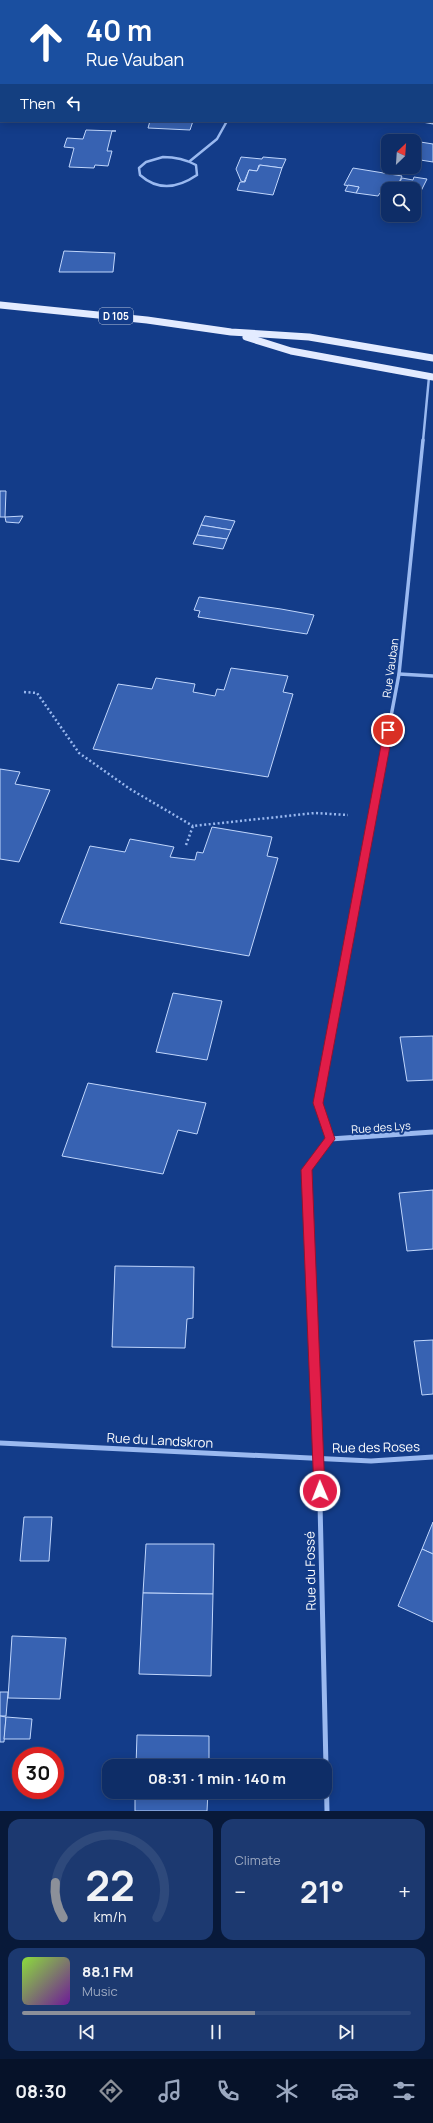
<!DOCTYPE html>
<html lang="en">
<head>
<meta charset="utf-8">
<style>
  :root { --surface:#0e2d67; --page:#1c3970; --text:#f1f3f6; --muted:#9ba8c0; --line:#2e497b; --accent:#8c9099 }
  body { margin:0; font-family:Manrope,sans-serif; background:var(--page); color:var(--text); height:100vh; display:flex; flex-direction:column; font-size:15px; white-space:nowrap }
  * { box-sizing:border-box; margin:0 }
  p { font-size:13px; color:var(--muted) }
  .icon { flex:none; width:22px; height:22px; fill:none; stroke:currentColor; stroke-width:2; stroke-linecap:round; stroke-linejoin:round }
  .map { position:relative; height:1811px; overflow:hidden }
  .drawer { display:flex; flex-direction:column; gap:8px; padding:8px; background:#081939; flex:1 }
  .drawer>* { flex:none }
  .banner { position:absolute; left:0px; top:0px; width:433px; height:122px; box-shadow:0 2px 10px #0003,0 0 0 1px var(--line); background:#1a4fa0; color:#fff; overflow:hidden }
  .needle { width:26px; rotate:25deg }
  .tools { position:absolute; left:381px; top:134px; display:grid; gap:8px }
  .tools a { display:grid; place-items:center; width:40px; height:40px; border-radius:8px; background:var(--surface); box-shadow:0 2px 10px #0003,0 0 0 1px var(--line); font-size:20px }
  .speed { position:absolute; left:12px; top:1747px; display:flex; gap:8px; font-size:20px; font-weight:700; text-align:center }
  .speed>* { display:grid; place-content:center; width:52px; height:52px; border-radius:50%; background:var(--surface); box-shadow:0 2px 10px #0003,0 0 0 1px var(--line); line-height:1 }
  .speed .limit { border:6px solid #d22; background:#fff; color:#111 }
  .pin { position:absolute; display:grid; place-items:center; width:34px; height:34px; color:#fff; margin:-17px; border:2px solid #fff; border-radius:50%; box-shadow:0 1px 4px #0007 }
  .me { position:absolute; width:44px; margin:-22px; rotate:359deg; stroke-linejoin:round; filter:drop-shadow(0 0 3px #0008) }
  .turn { display:flex; align-items:center; gap:14px; height:84px; padding:0 20px; font-size:18px }
  .turn .icon { width:52px; height:52px; stroke-width:2.5 }
  .turn b { display:block; font-size:28px; line-height:34px }
  .then { display:flex; align-items:center; height:38px; padding:0 20px; background:#0003; gap:8px; font-size:15px }
  .big { font-size:30px; font-weight:700; line-height:1.1 }
  .drawer .card { flex:1; display:flex; flex-direction:column; justify-content:center; gap:6px; min-width:0; padding:0 14px; border-radius:12px; background:var(--page) }
  .drawer .dial { align-items:center; gap:0 }
  .dial svg { height:104px; overflow:visible; fill:none; stroke:var(--line); stroke-width:7; stroke-linecap:round; text-anchor:middle }
  .dial text { fill:var(--text); stroke:none }
  .song { display:flex; align-items:center; gap:12px }
  .cover { width:48px; height:48px; border-radius:6px; background:linear-gradient(135deg,hsl(90 70% 55%),hsl(280 70% 35%)) }
  .played { height:4px; border-radius:2px; background:linear-gradient(90deg,var(--accent) 60%,var(--line) 60%) }
  .keys { display:flex; justify-content:space-around; direction:ltr }
  .heat { display:flex; justify-content:space-between; align-items:center; font-size:22px; direction:ltr }
  .drawer .tiles { flex:1; display:grid; gap:8px; grid-template-columns:1fr 1fr }
  .card:last-child { grid-column:span 2 }
  .trip { position:absolute; left:102px; top:1759px; width:230px; height:40px; border-radius:12px; background:var(--surface); box-shadow:0 2px 10px #0003,0 0 0 1px var(--line); font-weight:700; line-height:40px; text-align:center }
  .dock { display:flex; height:64px; justify-content:space-around; align-items:center; background:#061229; color:var(--muted) }
  .dock .icon { width:28px; height:28px }
  .dock .on { color:var(--accent) }
  .dock b { font-size:18px; color:var(--text) }
  .map>svg:first-child { display:block }
  .building { fill:#3762b2; stroke:#c0d6fc }
  .lines { fill:none; stroke-linecap:round; stroke-linejoin:round }
  .path { stroke:#9ab9f0; stroke-width:2.5; stroke-dasharray:2 2.5; stroke-linecap:butt }
  .minor-far2 { stroke:#9ab9f0; stroke-width:2.5 }
  .minor-far1 { stroke:#9ab9f0; stroke-width:3.5 }
  .minor { stroke:#9ab9f0; stroke-width:5 }
  .primary { stroke:#e3ebff; stroke-width:7 }
  .route { fill:#e11d48; stroke:#92132f }
  .labels { text-anchor:middle; dominant-baseline:central; stroke-width:4; stroke-linejoin:round; paint-order:stroke }
  .shield { fill:#133c89; stroke:#b8c4dc; stroke-width:1 }
  .shield-label { font-size:10px; font-weight:bold; fill:#fff }
  .street-label { font-size:11px; fill:#fff; stroke:#133c89 }
  .near-street-label { font-size:13px; fill:#fff; stroke:#133c89 }
</style>
</head>
<body>
<div class="map">
<svg width="433" height="1811" viewBox="0 0 433 1811">
  <rect width="100%" height="100%" fill="#133c89"/>
  <g class="building">
    <path d="M77 0H131L76 1Z"/>
    <rect x="157" y="0" width="45" height="1"/>
    <path d="M415 0H433V21L432 1Z"/>
    <path d="M432 107 433 124 417 121H432Z"/>
    <path d="M150 121H193L190 130 148 128Z"/>
    <path d="M86 130 116 131H112L107 151H112L108 166 95 165 94 168 69 167 74 148 64 147 67 138 83 139Z"/>
    <path d="M389 137 433 144V162L414 159V141H388V150L381 149Z"/>
    <path d="M241 157 262 159 263 157 286 159 282 168 259 165 257 171 249 170 244 182 241 181 236 169Z"/>
    <path d="M260 165 282 168 273 195 237 190 240 182H245L249 170 257 171Z"/>
    <path d="M353 168 402 176 396 189H388V194L380 193 378 196 356 193 359 187 344 185Z"/>
    <path d="M414 177 427 179 419 195 414 194V189H396L402 178 413 180Z"/>
    <path d="M348 185 359 187 356 193 345 191Z"/>
    <path d="M64 251 115 253 113 272H59Z"/>
    <path d="M0 491H6L5 517H0Z"/>
    <path d="M23 516 19 523 6 522 5 517Z"/>
    <path d="M205 516 235 521 231 530 201 525Z"/>
    <path d="M201 525 231 530 227 539 197 535Z"/>
    <path d="M197 535 227 539 223 549 193 544Z"/>
    <path d="M199 597 281 609 314 615 307 634 274 629 198 617 200 611 194 610Z"/>
    <path d="M231 668 288 676 283 692 293 694 268 777 93 749 118 684 152 689 156 678 195 684 193 692 215 696 217 689 224 690Z"/>
    <path d="M0 769 20 772 15 784 50 790 19 862 0 859Z"/>
    <path d="M212 827 272 837 267 856 278 858 249 956 60 923 90 846 125 852 130 839 174 847 170 857 195 860 197 852 203 853Z"/>
    <path d="M173 993 222 1001 207 1060 156 1052Z"/>
    <path d="M433 1036V1080L407 1081 400 1037Z"/>
    <path d="M88 1083 206 1103 197 1134 178 1130 163 1174 62 1156Z"/>
    <path d="M433 1190V1249L407 1251 399 1193Z"/>
    <path d="M115 1266 194 1267 193 1318 187 1319 185 1348 112 1347Z"/>
    <path d="M433 1340V1394L422 1395 414 1341Z"/>
    <path d="M24 1517H52L49 1561H20Z"/>
    <path d="M433 1522V1554L422 1549Z"/>
    <path d="M146 1544H214L213 1594 143 1593Z"/>
    <path d="M422 1549 433 1554V1622L398 1606Z"/>
    <path d="M143 1593 213 1594 211 1676 139 1674Z"/>
    <path d="M12 1636 66 1638 60 1699 8 1698Z"/>
    <path d="M0 1692H8L6 1716H0Z"/>
    <path d="M0 1716 6 1717 4 1742H0Z"/>
    <path d="M6 1717 32 1719 30 1739H4Z"/>
    <path d="M137 1735 209 1736V1766H136Z"/>
    <path d="M135 1792H208L207 1811H135Z"/>
  </g>
  <g class="lines">
    <g class="path">
      <path d="M24 692 37 693 79 753 130 789 193 826"/>
      <path d="M186 845 193 826 315 813 348 815"/>
    </g>
    <g class="minor-far2">
      <path d="M163 157C175 157 185 159 196 165L197 175C178 188 158 191 140 175L139 168 146 162Z"/>
      <path d="M190 161 217 139 227 121"/>
      <path d="M423 441 429 377"/>
    </g>
    <g class="minor-far1">
      <path d="M399 674 433 676"/>
      <path d="M332 1029 399 674 423 440"/>
    </g>
    <g class="minor">
      <path d="M330 1139 433 1132"/>
      <path d="M0 1443 371 1461 433 1457"/>
      <path d="M327 1811 319 1459 306 1169 330 1139 318 1103 332 1028"/>
    </g>
    <g class="primary">
      <path d="M0 305 147 320 231 332 309 337 433 358"/>
      <path d="M246 337 291 351 433 377"/>
    </g>
  </g>
  <path class="route" d="M388 728 393 730 323 1103 335 1139 312 1170 325 1491 324 1495 320 1497 315 1495 314 1491 301 1170 325 1138 313 1103 384 730Z"/>
  <g class="labels">
    <rect class="shield" x="99" y="308" width="34" height="16" rx="3"/>
    <g class="shield-label">
      <text x="116" y="316">D 105</text>
    </g>
    <g class="street-label">
      <text transform="translate(390 668) rotate(-82)">Rue Vauban</text>
      <text transform="translate(381 1127) rotate(-4)">Rue des Lys</text>
    </g>
    <g class="near-street-label">
      <text transform="translate(160 1440) rotate(3)">Rue du Landskron</text>
      <text transform="translate(376 1447) rotate(-1)">Rue des Roses</text>
      <text transform="translate(310 1571) rotate(-91)">Rue du Fossé</text>
    </g>
  </g>
</svg>
<div class="tools">
<a><svg class="needle" viewBox="-14 -14 28 28"><path d="M0-13l5 13h-10z" fill="#e53935"/><path d="M0 13l5-13h-10z" fill="#9ba8c0"/></svg></a>
<a><svg class="icon" aria-label="search" viewBox="0 0 24 24"><circle cx="10" cy="10" r="6"/><path d="M15 15l6 6"/></svg></a>
</div>
<div class="speed"><div class="limit">30</div></div>
<div class="pin" style="left:388px;top:730px;background:#d93025"><svg class="icon" aria-label="arrive" viewBox="0 0 24 24"><path d="M6 21V4h12l-3 4 3 4H6"/></svg></div>
<svg class="me" style="left:320px;top:1491px" viewBox="-20 -20 40 40"><circle r="17" fill="#e11d48" stroke="#fff" stroke-width="3"/><path d="M0-11L8 9 0 5-8 9z" fill="#fff"/></svg>
<div class="trip">08:31 · 1 min · 140 m</div>
<div class="banner">
<div class="turn"><svg class="icon" aria-label="ahead" viewBox="0 0 24 24"><path d="M12 20V5M6 11l6-6 6 6"/></svg><div><b>40 m</b>Rue Vauban</div></div>
<div class="then">Then<svg class="icon" aria-label="left" viewBox="0 0 24 24"><path d="M17 20v-9H6M10 6l-5 5 5 5"/></svg></div>
</div>
</div>
<section class="drawer">
<div class="tiles">
<div class="card dial"><svg viewBox="0 0 100 80">
<path d="M14 69A42 42 0 1 1 86 69"/>
<path d="M14 69A42 42 0 0 1 8 42" stroke="#8c9099"/>
<text x="50" y="56" font-size="32" font-weight="700">22</text>
<text x="50" y="72" font-size="11">km/h</text>
</svg></div>
<div class="card"><p>Climate</p>
<div class="heat"><a>−</a><b class="big">21°</b><a>+</a></div>
</div>
<div class="card">
<div class="song"><i class="cover"></i><div><b>88.1 FM</b><p>Music</p></div></div>
<div class="played"></div>
<div class="keys"><svg class="icon" aria-label="previous" viewBox="0 0 24 24"><path d="M18 5L8 12l10 7zM5 5v14"/></svg><svg class="icon" aria-label="pause" viewBox="0 0 24 24"><path d="M8 5v14M16 5v14"/></svg><svg class="icon" aria-label="next" viewBox="0 0 24 24"><path d="M6 5l10 7-10 7zM19 5v14"/></svg></div>
</div>
</div>
</section>
<nav class="dock">
<b>08:30</b>
<svg class="icon on" aria-label="directions" viewBox="0 0 24 24"><path d="M12 3l9 9-9 9-9-9zM9 14v-3h6M13 9l2 2-2 2"/></svg>
<svg class="icon" aria-label="music" viewBox="0 0 24 24"><path d="M9 18V5l10-2v13"/><circle cx="6" cy="18" r="3"/><circle cx="16" cy="16" r="3"/></svg>
<svg class="icon" aria-label="phone" viewBox="0 0 24 24"><path d="M5 4h4l2 5-3 2q2 4 5 5l2-3 5 2v4C11 20 4 13 5 4z"/></svg>
<svg class="icon" aria-label="climate" viewBox="0 0 24 24"><path d="M12 3v18M4 7l16 10M4 17L20 7"/></svg>
<svg class="icon" aria-label="car" viewBox="0 0 24 24"><path d="M5 17H2v-5l4-1 3-4h7l3 4 3 1v5h-3M9 17h6M6 11h13"/><circle cx="7" cy="17" r="2"/><circle cx="17" cy="17" r="2"/></svg>
<svg class="icon" aria-label="filters" viewBox="0 0 24 24"><path d="M4 7h16M4 17h16"/><circle cx="9" cy="7" r="2"/><circle cx="15" cy="17" r="2"/></svg>
</nav>
</body>
</html>
